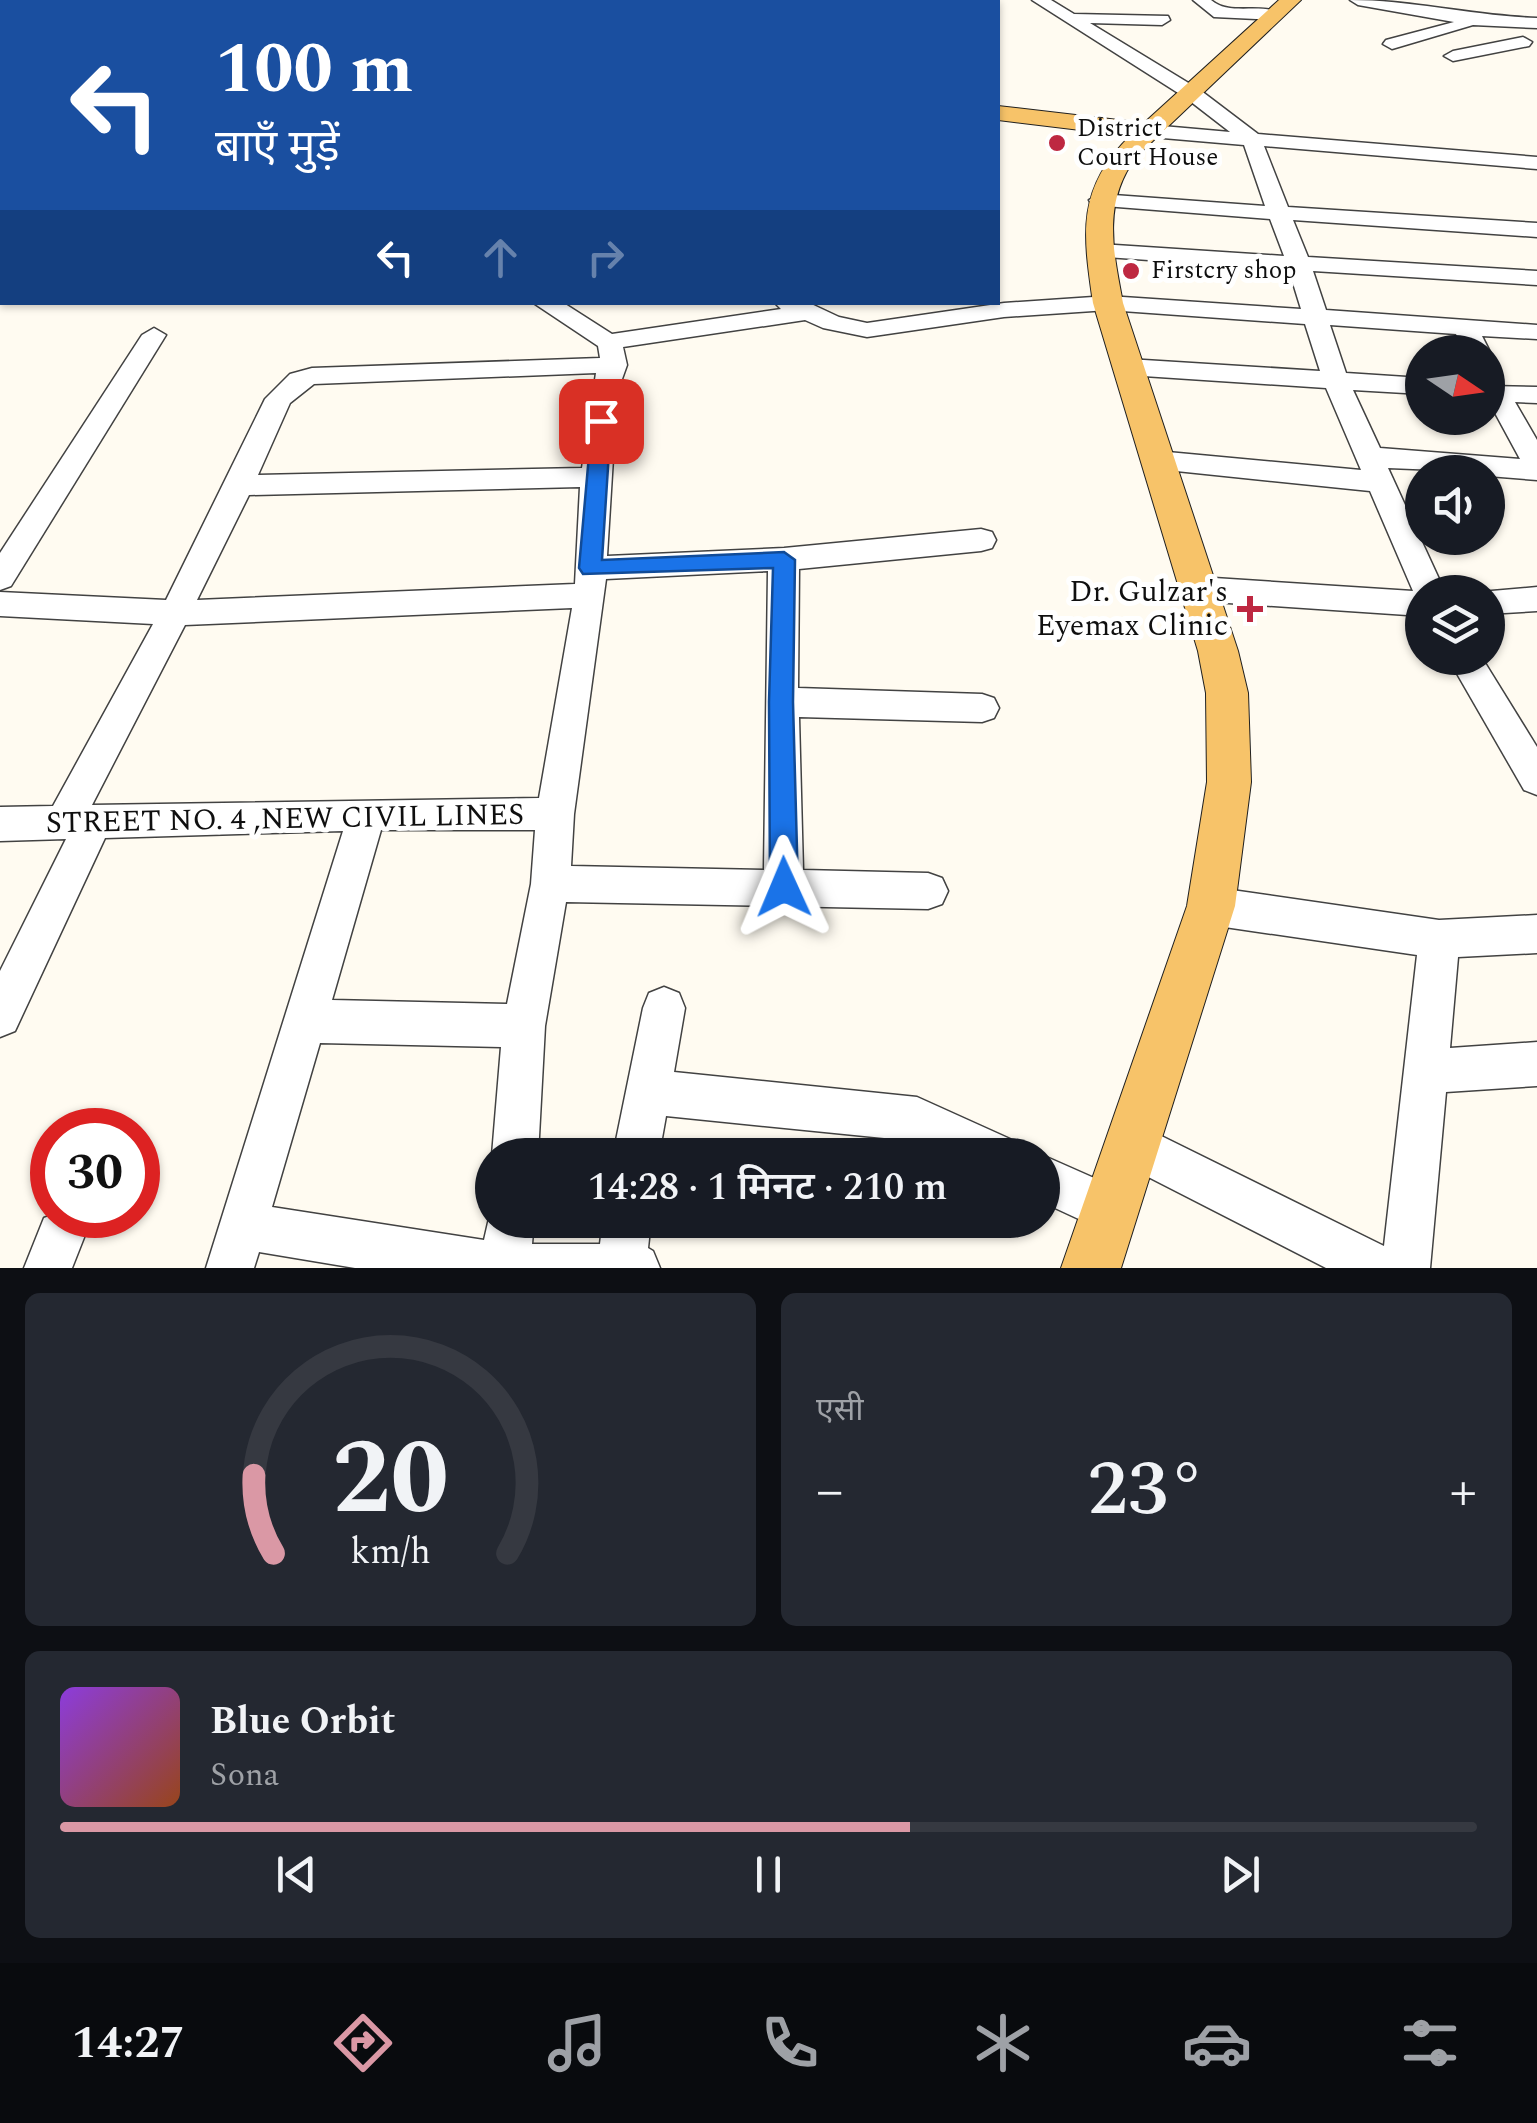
<!DOCTYPE html>
<html lang="hi">
<head>
<meta charset="utf-8">
<style>
  :root { --surface:#171b24; --page:#242831; --text:#f1f3f6; --muted:#9ea1a6; --line:#363941; --accent:#da98a5 }
  body { margin:0; font-family:Spectral,"Noto Sans Devanagari",serif; background:var(--page); color:var(--text); height:100vh; display:flex; flex-direction:column; font-size:38px; white-space:nowrap }
  * { box-sizing:border-box; margin:0 }
  p { font-size:32px; color:var(--muted) }
  .icon { flex:none; width:55px; height:55px; fill:none; stroke:currentColor; stroke-width:2; stroke-linecap:round; stroke-linejoin:round }
  .map { position:relative; height:1268px; overflow:hidden }
  .sheet { display:flex; flex-direction:column; gap:25px; padding:25px; background:#0d0f14; flex:1 }
  .sheet>* { flex:none }
  .hud { position:absolute; left:0px; top:0px; width:1000px; height:305px; box-shadow:0 2px 8px #0004; background:#1a4fa0; color:#fff; overflow:hidden }
  .needle { width:65px; rotate:103deg }
  .buttons { position:absolute; left:1405px; top:335px; display:grid; gap:20px }
  .buttons a { display:grid; place-items:center; width:100px; height:100px; border-radius:50%; background:var(--surface); box-shadow:0 2px 8px #0004; font-size:50px }
  .speed { position:absolute; left:30px; top:1108px; display:flex; gap:20px; font-size:50px; font-weight:700; text-align:center }
  .speed>* { display:grid; place-content:center; width:130px; height:130px; border-radius:50%; background:var(--surface); box-shadow:0 2px 8px #0004; line-height:1 }
  .speed .limit { border:15px solid #d22; background:#fff; color:#111 }
  .pin { position:absolute; display:grid; place-items:center; width:85px; height:85px; color:#fff; margin:-42px; border-radius:20px; box-shadow:0 5px 15px #0006 }
  .me { position:absolute; width:110px; margin:-55px; rotate:359deg; stroke-linejoin:round; filter:drop-shadow(0 0 8px #0008) }
  .turn { display:flex; align-items:center; gap:35px; height:210px; padding:0 50px; font-size:45px }
  .turn .icon { width:130px; height:130px; stroke-width:2.5 }
  .turn b { display:block; font-size:70px; line-height:85px }
  .lanes { display:flex; align-items:center; height:95px; padding:0 50px; background:#0003; justify-content:center; gap:50px; direction:ltr }
  .lanes .off { opacity:.35 }
  .big { font-size:75px; font-weight:600; line-height:1.1 }
  .sheet .tile { flex:1; display:flex; flex-direction:column; justify-content:center; gap:15px; min-width:0; padding:0 35px; border-radius:15px; background:var(--page) }
  .sheet .dial { align-items:center; gap:0 }
  .dial svg { height:260px; overflow:visible; fill:none; stroke:var(--line); stroke-width:7; stroke-linecap:round; text-anchor:middle }
  .dial text { fill:var(--text); stroke:none }
  .song { display:flex; align-items:center; gap:30px }
  .cover { width:120px; height:120px; border-radius:15px; background:linear-gradient(135deg,hsl(270 70% 55%),hsl(20 70% 35%)) }
  .played { height:10px; border-radius:5px; background:linear-gradient(90deg,var(--accent) 60%,var(--line) 60%) }
  .keys { display:flex; justify-content:space-around; direction:ltr }
  .heat { display:flex; justify-content:space-between; align-items:center; font-size:55px; direction:ltr }
  .sheet .tiles { flex:1; display:grid; gap:25px; grid-template-columns:1fr 1fr }
  .tile:last-child { grid-column:span 2 }
  .trip { position:absolute; left:475px; top:1138px; width:585px; height:100px; border-radius:50px; background:var(--surface); box-shadow:0 2px 8px #0004; font-weight:600; line-height:100px; text-align:center }
  .tab-bar { display:flex; height:160px; justify-content:space-around; align-items:center; background:#090b0e; color:var(--muted) }
  .tab-bar .icon { width:70px; height:70px }
  .tab-bar .current { color:var(--accent) }
  .tab-bar b { font-size:45px; color:var(--text) }
  .map>svg:first-child { display:block }
  .lines { fill:none; stroke-linecap:round; stroke-linejoin:round }
  .minor-casing { stroke:#424242; stroke-width:3 }
  .major-casing { stroke:#202020; stroke-width:2 }
  .minor { fill:#fff; fill-rule:evenodd }
  .major { fill:#f7c369; fill-rule:evenodd }
  .route { fill:#1a73e8; stroke:#114b97; stroke-width:2.5 }
  .poi-dot { fill:#be2841; stroke:#fff; stroke-width:4 }
  .labels { text-anchor:middle; dominant-baseline:central; stroke-width:10; stroke-linejoin:round; paint-order:stroke }
  .far-poi-label { font-size:25px; fill:#0f0f0f; stroke:#fff; text-anchor:start }
  .poi-label { font-size:30px; fill:#0f0f0f; stroke:#fff; text-anchor:end }
  .street-label { font-size:30px; fill:#0f0f0f; stroke:#fff }
</style>
</head>
<body>
<div class="map">
<svg width="1537" height="1268" viewBox="0 0 1537 1268">
  <rect width="100%" height="100%" fill="#fffbf1"/>
  <g class="lines">
    <g class="minor-casing">
      <g id="minor">
        <path d="M0 0H26L27 2 2 4Z"/>
        <path d="M629 0H693L691 2Z"/>
        <rect x="709" y="0" width="16" height="2"/>
        <path d="M812 0H828L829 2H813Z"/>
        <path d="M1032 0H1051L1074 14 1168 16 1170 20 1162 25 1090 23 1200 90 1258 134 1537 157V169L1264 146 1288 207 1537 223V237L1293 220 1308 257 1537 271V285L1313 271 1326 310 1537 325V339L1482 336 1490 352 1488 355 1465 352 1456 334 1330 325 1346 373 1422 378V394L1353 390 1380 448 1520 459 1488 400V386L1537 387V403L1515 402 1537 440V480L1488 476V472L1388 468 1445 592H1422V616L1199 601 1188 597 1183 589 1188 581 1199 577 1413 591 1370 491 1157 469 1147 467 1143 460 1147 453 1157 451 1361 470 1326 388 1128 375 1115 367 1128 359 1320 371 1305 324 1108 310 1004 317 867 337 823 328 805 320 623 347 627 365 617 393 607 556 784 548 981 529 992 532 996 540 992 548 981 551 799 569 798 688 982 694 994 698 999 708 994 718 982 722 799 717 803 870 928 873 942 878 948 891 942 904 928 909 566 902 545 1026 538 1155H492L501 1047 320 1043 272 1207 484 1240 492 1205V1220H534L532 1244H600L603 1220H651L648 1248 653 1251 660 1268H355L259 1252 254 1268H206L343 831 105 838 15 1031 0 1037V971L66 839 0 841V807L53 806 153 624 0 616V592L166 600 265 399 290 374 312 368 600 358 598 346 532 302H562L612 334 781 309 774 302H807L839 317 867 323 1004 303 1108 296 1301 309 1289 270 1092 256 1089 251 1100 244 1284 256 1270 219 1092 205 1089 200 1100 194 1265 206 1244 145 1151 137 1141 131 1151 125 1230 132 1186 98ZM596 373 582 468 258 475 290 403 314 384ZM580 487 575 584 197 600 249 495ZM768 571 764 870 571 866 574 814 606 579ZM572 608 539 798 92 805 185 625ZM381 830H535L531 884 507 1004 332 1000Z"/>
        <path d="M1193 0H1211C1230 17 1263 1 1283 15L1275 20 1214 17Z"/>
        <path d="M1350 0C1413 0 1474 16 1537 18V28L1473 25 1392 49 1383 44 1386 40 1454 22 1358 5Z"/>
        <path d="M1523 37 1532 42 1529 46 1453 61 1444 56 1453 51Z"/>
        <rect x="0" y="165" width="2" height="12"/>
        <path d="M2 225V241L0 242V226Z"/>
        <path d="M154 328 166 335 11 586 0 590V553L142 335Z"/>
        <path d="M1537 587V611L1488 614V592H1480Z"/>
        <path d="M1448 658H1482L1537 747V795L1524 790Z"/>
        <path d="M1211 887 1439 920 1537 915V953L1458 957 1450 1048 1537 1042V1086L1446 1092 1430 1268H1326L1117 1161 1110 1145 1117 1129 1133 1122 1384 1246 1417 955 1211 925 1197 919 1191 906 1197 893Z"/>
        <path d="M664 987 679 993 685 1008 674 1072 917 1097 1010 1139 1017 1155H944L914 1141 666 1116 659 1155H613L643 1008 649 993Z"/>
        <path d="M1041 1155H1042L1128 1193 1135 1210 1128 1227 1111 1234 1042 1202Z"/>
        <path d="M52 1215 78 1218 85 1235 72 1268H24L44 1218Z"/>
      </g>
    </g>
    <g class="major-casing">
      <path id="major" d="M1279 0H1301L1137 156C1102 201 1113 251 1123 303L1238 651 1248 693 1251 782 1235 906 1121 1268H1061L1187 906 1207 782 1206 693 1198 651 1093 303C1083 234 1076 189 1130 136L998 120V106L1144 123Z"/>
    </g>
    <use href="#minor" class="minor"/>
    <use href="#major" class="major"/>
  </g>
  <path class="route" d="M601 415 611 421 602 560 784 552 795 560 793 702 798 887 794 896 784 900 774 896 770 887 769 702 773 568 583 574 579 568 592 421Z"/>
  <g class="poi-dot">
    <circle cx="1057" cy="143" r="10"/>
    <circle cx="1131" cy="271" r="10"/>
    <path d="M1245 594h10v10h10v10h-10v10h-10v-10h-10v-10h10z"/>
  </g>
  <g class="labels">
    <g class="far-poi-label">
      <text x="1077" y="129">District<tspan x="1077" dy="29">Court House</tspan></text>
      <text x="1151" y="271">Firstcry shop</text>
    </g>
    <g class="poi-label">
      <text x="1228" y="592">Dr. Gulzar's<tspan x="1228" dy="34">Eyemax Clinic</tspan></text>
    </g>
    <g class="street-label">
      <text transform="translate(285 819) rotate(-1)">STREET NO. 4 ,NEW CIVIL LINES</text>
    </g>
  </g>
</svg>
<div class="buttons">
<a><svg class="needle" viewBox="-14 -14 28 28"><path d="M0-13l5 13h-10z" fill="#e53935"/><path d="M0 13l5-13h-10z" fill="#9ea1a6"/></svg></a>
<a><svg class="icon" aria-label="sound" viewBox="0 0 24 24"><path d="M4 9h4l5-4v14l-5-4H4zM17 9q2 3 0 6"/></svg></a>
<a><svg class="icon" aria-label="layers" viewBox="0 0 24 24"><path d="M12 4l9 5-9 5-9-5zM3 14l9 5 9-5"/></svg></a>
</div>
<div class="speed"><div class="limit">30</div></div>
<div class="pin" style="left:601px;top:421px;background:#d93025"><svg class="icon" aria-label="arrive" viewBox="0 0 24 24"><path d="M6 21V4h12l-3 4 3 4H6"/></svg></div>
<svg class="me" style="left:784px;top:887px" viewBox="-20 -20 40 40"><path d="M0-17L14 15 0 8-14 15z" fill="#1a73e8" stroke="#fff" stroke-width="4"/></svg>
<div class="trip">14:28 · 1 मिनट · 210 m</div>
<div class="hud">
<div class="turn"><svg class="icon" aria-label="left" viewBox="0 0 24 24"><path d="M17 20v-9H6M10 6l-5 5 5 5"/></svg><div><b>100 m</b>बाएँ मुड़ें</div></div>
<div class="lanes"><svg class="icon" aria-label="left" viewBox="0 0 24 24"><path d="M17 20v-9H6M10 6l-5 5 5 5"/></svg><svg class="icon off" aria-label="ahead" viewBox="0 0 24 24"><path d="M12 20V5M6 11l6-6 6 6"/></svg><svg class="icon off" aria-label="right" viewBox="0 0 24 24"><path d="M7 20v-9h11M14 6l5 5-5 5"/></svg></div>
</div>
</div>
<section class="sheet">
<div class="tiles">
<div class="tile dial"><svg viewBox="0 0 100 80">
<path d="M14 69A42 42 0 1 1 86 69"/>
<path d="M14 69A42 42 0 0 1 8 45" stroke="#da98a5"/>
<text x="50" y="56" font-size="32" font-weight="700">20</text>
<text x="50" y="72" font-size="11">km/h</text>
</svg></div>
<div class="tile"><p>एसी</p>
<div class="heat"><a>−</a><b class="big">23°</b><a>+</a></div>
</div>
<div class="tile">
<div class="song"><i class="cover"></i><div><b>Blue Orbit</b><p>Sona</p></div></div>
<div class="played"></div>
<div class="keys"><svg class="icon" aria-label="previous" viewBox="0 0 24 24"><path d="M18 5L8 12l10 7zM5 5v14"/></svg><svg class="icon" aria-label="pause" viewBox="0 0 24 24"><path d="M8 5v14M16 5v14"/></svg><svg class="icon" aria-label="next" viewBox="0 0 24 24"><path d="M6 5l10 7-10 7zM19 5v14"/></svg></div>
</div>
</div>
</section>
<nav class="tab-bar">
<b>14:27</b>
<svg class="icon current" aria-label="directions" viewBox="0 0 24 24"><path d="M12 3l9 9-9 9-9-9zM9 14v-3h6M13 9l2 2-2 2"/></svg>
<svg class="icon" aria-label="music" viewBox="0 0 24 24"><path d="M9 18V5l10-2v13"/><circle cx="6" cy="18" r="3"/><circle cx="16" cy="16" r="3"/></svg>
<svg class="icon" aria-label="phone" viewBox="0 0 24 24"><path d="M5 4h4l2 5-3 2q2 4 5 5l2-3 5 2v4C11 20 4 13 5 4z"/></svg>
<svg class="icon" aria-label="climate" viewBox="0 0 24 24"><path d="M12 3v18M4 7l16 10M4 17L20 7"/></svg>
<svg class="icon" aria-label="car" viewBox="0 0 24 24"><path d="M5 17H2v-5l4-1 3-4h7l3 4 3 1v5h-3M9 17h6M6 11h13"/><circle cx="7" cy="17" r="2"/><circle cx="17" cy="17" r="2"/></svg>
<svg class="icon" aria-label="filters" viewBox="0 0 24 24"><path d="M4 7h16M4 17h16"/><circle cx="9" cy="7" r="2"/><circle cx="15" cy="17" r="2"/></svg>
</nav>
</body>
</html>
